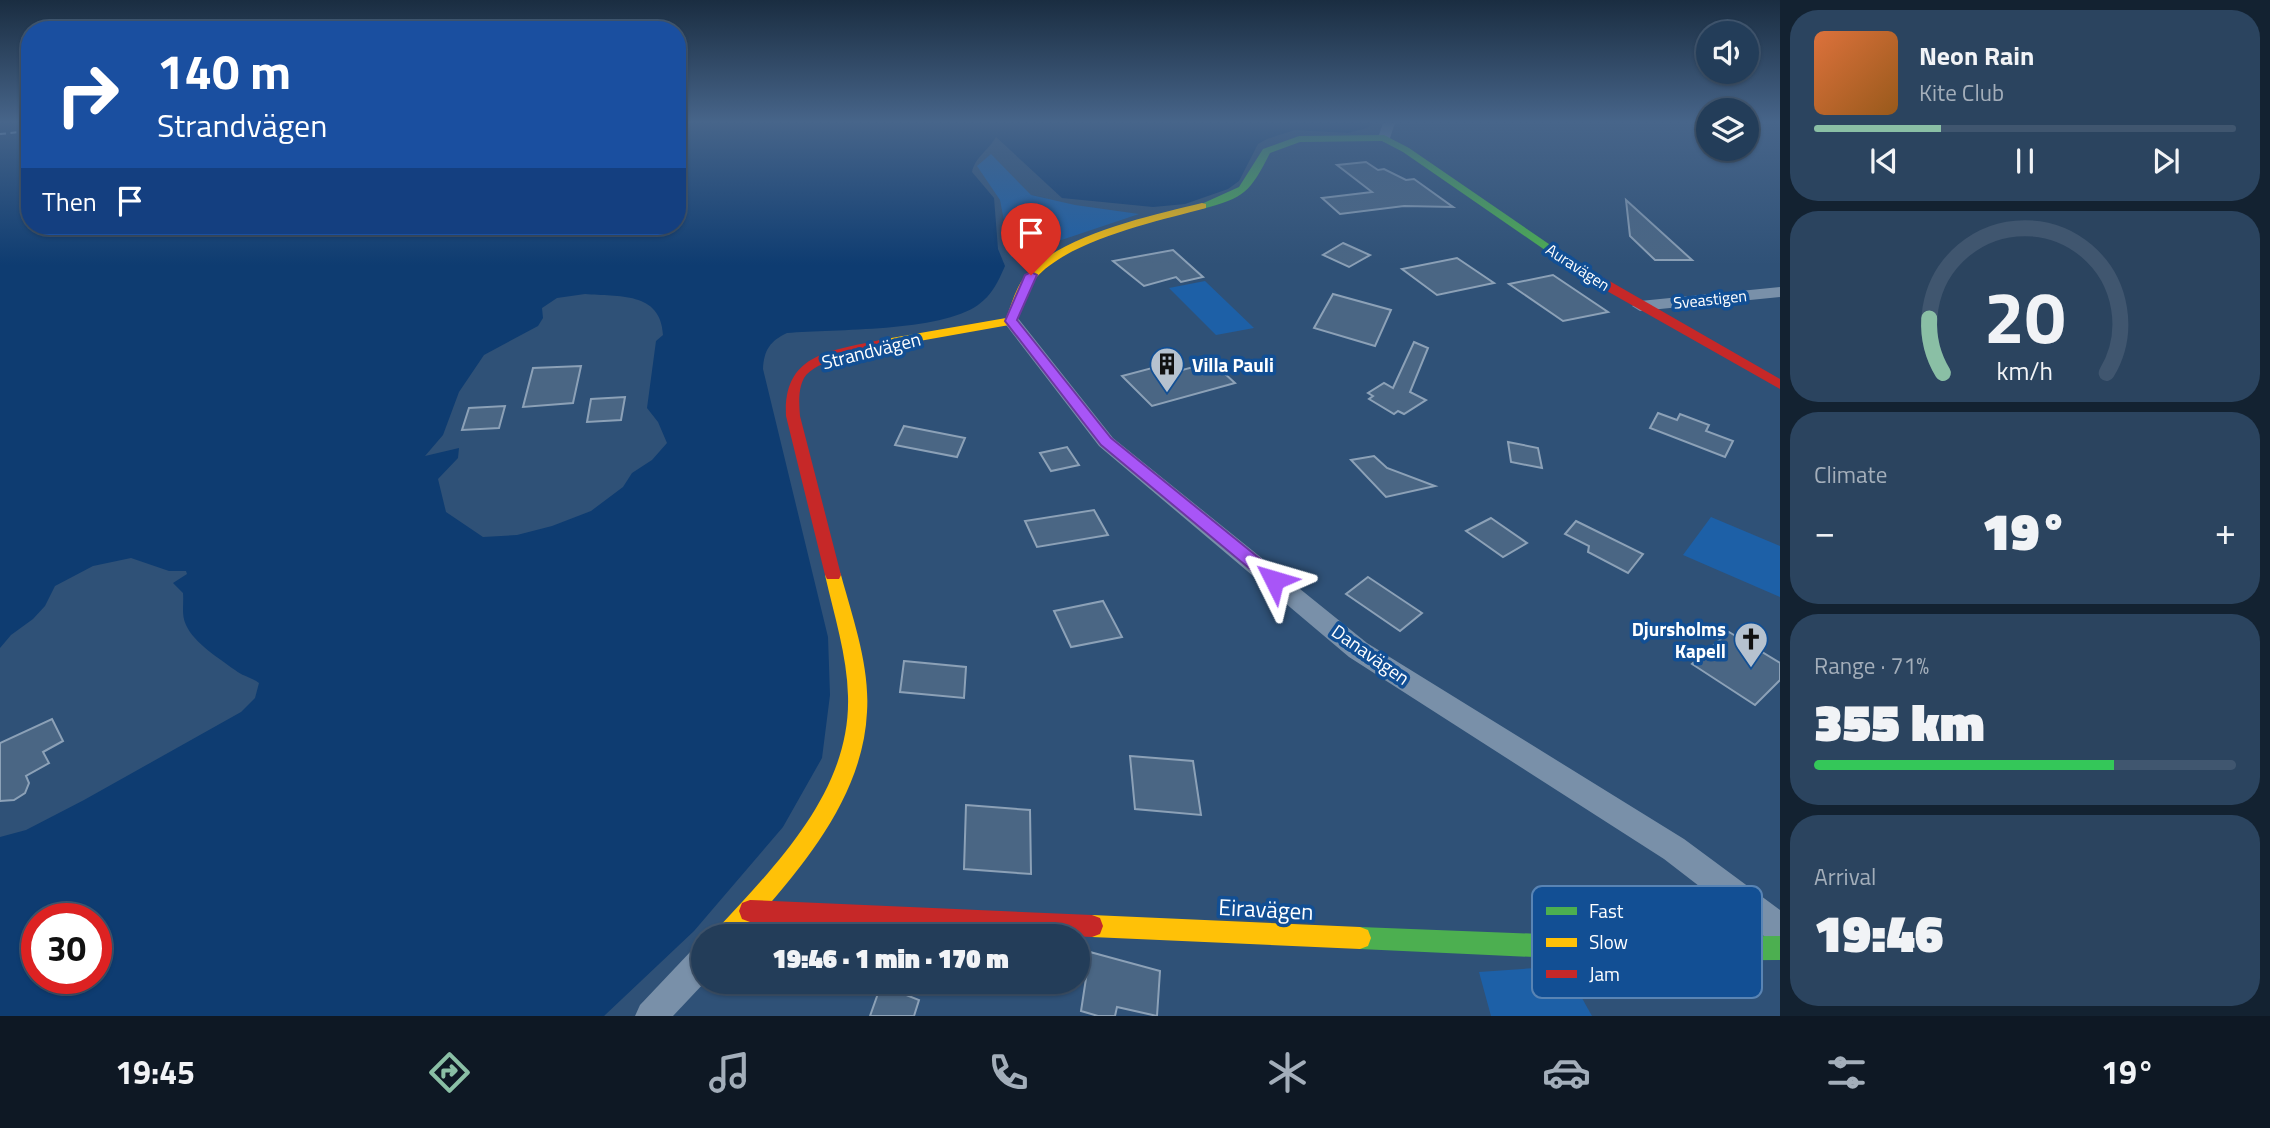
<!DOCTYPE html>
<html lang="en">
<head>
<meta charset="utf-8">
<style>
  :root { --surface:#233d59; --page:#2b445f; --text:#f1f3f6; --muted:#a3aeba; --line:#40566f; --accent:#8abfa5 }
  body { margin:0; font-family:"Titillium Web",sans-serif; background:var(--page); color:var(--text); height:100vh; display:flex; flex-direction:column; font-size:26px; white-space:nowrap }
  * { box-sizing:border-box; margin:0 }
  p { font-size:23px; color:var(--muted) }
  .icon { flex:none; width:38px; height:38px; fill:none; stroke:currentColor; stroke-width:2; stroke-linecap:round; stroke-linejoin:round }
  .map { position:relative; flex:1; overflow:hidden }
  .panel { display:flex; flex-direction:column; gap:10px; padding:10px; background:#132231; width:490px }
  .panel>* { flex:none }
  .top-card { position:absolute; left:21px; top:21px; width:665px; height:214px; border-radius:28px; box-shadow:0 2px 5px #0004,0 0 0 2px var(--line); background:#1a4fa0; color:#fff; overflow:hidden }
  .tools { position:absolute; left:1696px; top:21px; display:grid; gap:14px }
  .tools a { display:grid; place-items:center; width:63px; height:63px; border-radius:50%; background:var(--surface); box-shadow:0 2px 5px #0004,0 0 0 2px var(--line); font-size:35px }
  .speed { position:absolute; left:21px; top:903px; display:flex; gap:14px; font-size:35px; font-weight:700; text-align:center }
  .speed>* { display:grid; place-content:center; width:91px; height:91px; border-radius:50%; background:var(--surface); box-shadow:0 2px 5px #0004,0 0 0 2px var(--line); line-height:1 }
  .speed .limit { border:10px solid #d22; background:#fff; color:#111 }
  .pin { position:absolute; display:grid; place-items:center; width:60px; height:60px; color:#fff; margin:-72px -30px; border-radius:50% 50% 50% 0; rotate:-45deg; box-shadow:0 0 7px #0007 }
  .pin .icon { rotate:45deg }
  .me { position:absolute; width:77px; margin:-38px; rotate:310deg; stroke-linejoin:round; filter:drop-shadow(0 0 5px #0008) }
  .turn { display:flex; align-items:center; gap:24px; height:147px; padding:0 21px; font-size:32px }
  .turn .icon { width:91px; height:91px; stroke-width:2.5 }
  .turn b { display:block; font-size:49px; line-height:60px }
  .then { display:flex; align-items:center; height:66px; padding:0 21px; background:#0003; gap:14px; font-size:26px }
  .big { font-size:52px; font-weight:800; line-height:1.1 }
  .panel .widget { flex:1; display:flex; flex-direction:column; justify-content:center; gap:10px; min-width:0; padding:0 24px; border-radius:28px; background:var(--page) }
  .panel .dial { align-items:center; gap:0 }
  .dial svg { height:182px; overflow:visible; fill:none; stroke:var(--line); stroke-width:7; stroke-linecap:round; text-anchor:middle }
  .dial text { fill:var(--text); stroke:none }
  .song { display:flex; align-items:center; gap:21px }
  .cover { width:84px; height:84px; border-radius:10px; background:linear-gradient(135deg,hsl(20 70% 55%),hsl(30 70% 35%)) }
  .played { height:7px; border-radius:4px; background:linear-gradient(90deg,var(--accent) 30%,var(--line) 30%) }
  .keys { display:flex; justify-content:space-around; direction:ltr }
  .heat { display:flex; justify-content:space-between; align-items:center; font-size:38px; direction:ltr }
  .charge { height:10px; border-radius:5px; background:linear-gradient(90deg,#34c759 71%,var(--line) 0) }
  .trip { position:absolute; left:691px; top:924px; width:399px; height:70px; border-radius:35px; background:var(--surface); box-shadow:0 2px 5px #0004,0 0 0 2px var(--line); font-weight:800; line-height:70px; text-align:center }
  .tab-bar { display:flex; height:112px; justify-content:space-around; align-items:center; background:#0e1824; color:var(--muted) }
  .tab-bar .icon { width:49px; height:49px }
  .tab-bar .active { color:var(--accent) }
  .tab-bar b { font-size:32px; color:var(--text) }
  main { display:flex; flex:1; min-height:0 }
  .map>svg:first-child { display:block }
  .green { fill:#1d60a7 }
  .water { fill:#0e3c71; fill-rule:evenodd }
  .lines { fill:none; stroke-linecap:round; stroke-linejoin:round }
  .ferry { stroke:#add2f9; stroke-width:2; stroke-dasharray:6 4.5; stroke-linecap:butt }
  .building { fill:#4a6684; stroke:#8ca1b7; stroke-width:2 }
  .street { fill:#7990a9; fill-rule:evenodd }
  .fast { fill:#4caf50; fill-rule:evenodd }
  .slow { fill:#ffc107; fill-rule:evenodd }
  .jam { fill:#c62828; fill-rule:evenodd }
  .route { fill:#a855f7; stroke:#6d37a1; stroke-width:2 }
  .labels { text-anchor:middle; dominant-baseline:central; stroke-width:7; stroke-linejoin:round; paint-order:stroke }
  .far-street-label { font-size:16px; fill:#fff; stroke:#124f94 }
  .street-label { font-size:19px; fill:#fff; stroke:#124f94 }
  .poi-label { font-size:19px; font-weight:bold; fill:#fff; stroke:#124f94; text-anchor:start }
  .near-street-label { font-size:23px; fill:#fff; stroke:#124f94 }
  .key { fill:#124f94; stroke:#5984b4; stroke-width:2 }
  .key-label { font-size:19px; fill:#fff }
</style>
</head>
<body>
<main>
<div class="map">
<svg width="1780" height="1016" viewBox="0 0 1780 1016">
  <rect width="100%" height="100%" fill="#2f5177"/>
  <g class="green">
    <path d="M991 154 1031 195 1075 205 1139 214 1011 257 1000 200 977 166Z"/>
    <path d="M1205 281 1254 328 1216 335 1169 288Z"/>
    <path d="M1711 517 1780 546V597L1683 555Z"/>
    <path d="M1564 966 1592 1016H1491L1479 972Z"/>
  </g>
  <path class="water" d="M0 123H30V226H677V123H1373L1367 128 1348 133 1295 130 1267 139 1258 144 1239 181 1228 189 1185 204 1153 207 1062 198 996 137C989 150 975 157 972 172L994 198 998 249 1005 266C998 282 992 295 978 305 940 332 835 329 787 333 770 341 764 350 763 369L828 637 830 695 822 758 783 827 694 931 604 1016H0V837L26 830 84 800 241 712 255 698 259 683C251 677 242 676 235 670 220 659 194 643 186 625 181 614 184 605 183 593L173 583 187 574 186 571H169L131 558 93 566 55 586 45 606 33 619 11 635 0 648ZM585 294C618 297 661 291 663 335L656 341 647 408 658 422 667 443 652 460 632 473 623 487 591 511 552 526 517 535 483 537 446 512 438 479 458 458 459 448 425 456 443 435 459 392 484 355 538 326 543 318 542 308 557 298ZM37 919H96V978H37Z"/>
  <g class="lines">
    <path class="ferry" d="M0 134 30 131"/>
  </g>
  <g class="building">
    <path d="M1366 162 1378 170 1384 169 1406 180 1414 179 1453 207 1404 206 1340 214 1322 198 1372 192 1337 165Z"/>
    <path d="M1626 200 1692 260H1655L1630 236Z"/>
    <path d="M1343 243 1370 255 1349 267 1323 255Z"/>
    <path d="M1173 250 1203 277 1181 282 1176 277 1144 286 1113 261Z"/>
    <path d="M1457 258 1494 283 1437 295 1402 269Z"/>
    <path d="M1553 275 1608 312 1563 321 1509 284Z"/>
    <path d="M1333 294 1391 310 1375 346 1314 328Z"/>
    <path d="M1414 342 1428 348 1410 392 1426 400 1404 414 1398 411 1394 414 1369 399 1373 396 1368 393 1384 383 1393 388Z"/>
    <path d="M1212 362 1235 383 1152 406 1122 376 1152 368 1160 376Z"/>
    <path d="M581 366 573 403 523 407 533 368Z"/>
    <path d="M625 397 621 420 587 422 591 399Z"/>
    <path d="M505 406 499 428 462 430 469 408Z"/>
    <path d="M1658 413 1677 420 1680 414 1709 425 1706 431 1733 441 1725 457 1650 428Z"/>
    <path d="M904 426 965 438 957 457 895 445Z"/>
    <path d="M1508 442 1538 448 1542 468 1511 462Z"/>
    <path d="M1067 447 1079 465 1051 471 1040 453Z"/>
    <path d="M1374 456 1387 468 1435 486 1386 497 1351 460Z"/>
    <path d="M1094 510 1108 535 1037 547 1025 521Z"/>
    <path d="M1491 518 1527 543 1503 557 1466 531Z"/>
    <path d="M1576 521 1643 554 1628 573 1588 552 1589 546 1565 534Z"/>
    <path d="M1368 577 1422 613 1400 631 1346 594Z"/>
    <path d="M1103 601 1122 637 1071 647 1054 611Z"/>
    <path d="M1729 632 1780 663V680L1755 705 1692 664Z"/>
    <path d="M904 661 966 667 964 698 900 692Z"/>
    <path d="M52 719 63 741 43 752 49 763 26 776 29 783 25 793 14 800 0 801V743Z"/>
    <path d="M1130 756 1193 761 1201 815 1135 809Z"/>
    <path d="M966 805 1030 810 1031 874 964 869Z"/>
    <path d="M1090 952 1160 971 1157 1016 1117 1007 1115 1016H1098L1081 1011Z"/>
    <path d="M881 985 919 1000 914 1016H870Z"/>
  </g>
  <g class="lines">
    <g class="street">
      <path d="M1383 123H1395L1390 138 1384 142 1378 138Z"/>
      <path d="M1780 287V297L1640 311 1632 306 1640 301Z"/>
      <path d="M1011 316 1017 317 1113 438 1367 643 1684 839 1780 910V944L1769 940 1664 859 1349 657 1099 446 1003 321Z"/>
      <path d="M704 945 705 982 673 1016H635L640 1005 693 949Z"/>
    </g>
    <g class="fast">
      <path d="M1384 135 1409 148 1565 255 1559 258 1555 257 1403 152 1382 141 1300 142 1270 153C1250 192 1245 198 1202 209L1197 206 1239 187 1263 149 1299 136Z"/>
      <path d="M1360 927 1620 937 1780 936V960L1620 961 1360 949 1352 946 1349 938 1352 930Z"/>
    </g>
    <g class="slow">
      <path d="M1202 203 1206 204V208C1158 221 1068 240 1035 279 1025 291 1023 310 1015 324L880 348 873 344 880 340 1006 318C1012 303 1016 286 1027 274 1062 235 1152 215 1202 203Z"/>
      <path d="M833 569 839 571 841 575C853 619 870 666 867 712 863 800 797 874 741 936H715L718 928C778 863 851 790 848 696 847 655 834 615 825 575L827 571Z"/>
      <path d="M1092 915 1360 927 1368 930 1371 938 1368 946 1360 949 1092 937 1084 934 1081 926 1084 918Z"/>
    </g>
    <g class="jam">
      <path d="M1559 252 1780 379V389L1584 278 1555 257 1553 255Z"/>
      <path d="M880 340 887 344 885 347C864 352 816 359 804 378 798 389 799 404 800 416L841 575 839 579H827L825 575 786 416C783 353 831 351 880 340Z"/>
      <path d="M750 900 1092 915 1100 918 1103 926 1100 934 1092 937 750 922 742 919 739 911 742 903Z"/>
    </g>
  </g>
  <linearGradient id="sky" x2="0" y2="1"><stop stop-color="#1a2d41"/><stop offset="0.46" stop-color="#47658a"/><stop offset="1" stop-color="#47658a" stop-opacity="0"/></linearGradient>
  <rect width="1780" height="265" fill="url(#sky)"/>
  <path class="route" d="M1031 272 1037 275 1017 320 1111 438 1280 575 1283 580 1280 584H1268L1101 445 1005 321 1025 275Z"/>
  <defs>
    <g id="building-pin" transform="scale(1.75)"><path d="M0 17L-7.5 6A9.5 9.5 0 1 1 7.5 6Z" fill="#b6c2cf" stroke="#124f94"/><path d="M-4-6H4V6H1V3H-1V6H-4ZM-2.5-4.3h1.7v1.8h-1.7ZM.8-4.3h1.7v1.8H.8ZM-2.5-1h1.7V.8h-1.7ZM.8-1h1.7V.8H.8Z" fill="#111"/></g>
    <g id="church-pin" transform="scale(1.75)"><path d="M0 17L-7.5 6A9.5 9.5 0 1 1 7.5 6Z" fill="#b6c2cf" stroke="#124f94"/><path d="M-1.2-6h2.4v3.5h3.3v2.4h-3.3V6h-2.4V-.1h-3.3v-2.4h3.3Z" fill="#111"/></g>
  </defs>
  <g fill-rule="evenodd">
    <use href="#building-pin" x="1167" y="364"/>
    <use href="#church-pin" x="1751" y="639"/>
  </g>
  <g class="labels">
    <g class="far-street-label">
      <text transform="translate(1578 267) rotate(33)">Auravägen</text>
      <text transform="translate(1710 299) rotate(-6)">Sveastigen</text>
    </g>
    <g class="street-label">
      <text transform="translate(871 350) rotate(-14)">Strandvägen</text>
      <text transform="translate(1371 654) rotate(35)">Danavägen</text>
    </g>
    <g class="poi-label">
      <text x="1192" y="364">Villa Pauli</text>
      <text x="1726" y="628" text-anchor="end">Djursholms<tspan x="1726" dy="22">Kapell</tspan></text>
    </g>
    <g class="near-street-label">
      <text transform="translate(1266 909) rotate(3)">Eiravägen</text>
    </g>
  </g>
  <rect x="1532" y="886" width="230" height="112" rx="10" class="key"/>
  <rect x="1546" y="907" width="31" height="8" fill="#4caf50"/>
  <rect x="1546" y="938" width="31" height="9" fill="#ffc107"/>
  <rect x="1546" y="970" width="31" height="8" fill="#c62828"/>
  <g class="key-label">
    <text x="1589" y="918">Fast</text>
    <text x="1589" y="949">Slow</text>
    <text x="1589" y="981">Jam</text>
  </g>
</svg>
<div class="tools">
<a><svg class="icon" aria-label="sound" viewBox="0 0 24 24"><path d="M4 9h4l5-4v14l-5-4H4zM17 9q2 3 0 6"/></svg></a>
<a><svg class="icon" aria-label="layers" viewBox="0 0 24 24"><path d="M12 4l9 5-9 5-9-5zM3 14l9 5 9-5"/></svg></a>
</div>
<div class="speed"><div class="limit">30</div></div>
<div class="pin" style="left:1031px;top:275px;background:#d93025"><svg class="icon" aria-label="arrive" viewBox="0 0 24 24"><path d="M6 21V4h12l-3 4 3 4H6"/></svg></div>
<svg class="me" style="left:1274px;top:580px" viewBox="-20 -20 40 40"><path d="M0-17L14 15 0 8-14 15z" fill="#a855f7" stroke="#fff" stroke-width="4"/></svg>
<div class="trip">19:46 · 1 min · 170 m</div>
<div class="top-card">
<div class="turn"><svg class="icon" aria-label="right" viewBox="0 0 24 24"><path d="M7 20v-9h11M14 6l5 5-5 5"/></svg><div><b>140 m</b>Strandvägen</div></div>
<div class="then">Then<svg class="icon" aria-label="arrive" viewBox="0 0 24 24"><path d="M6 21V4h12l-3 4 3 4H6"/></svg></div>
</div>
</div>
<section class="panel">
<div class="widget">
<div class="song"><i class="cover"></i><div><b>Neon Rain</b><p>Kite Club</p></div></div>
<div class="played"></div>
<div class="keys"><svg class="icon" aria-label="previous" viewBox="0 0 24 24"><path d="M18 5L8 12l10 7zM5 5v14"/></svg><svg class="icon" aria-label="pause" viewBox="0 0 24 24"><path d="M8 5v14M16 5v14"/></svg><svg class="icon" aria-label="next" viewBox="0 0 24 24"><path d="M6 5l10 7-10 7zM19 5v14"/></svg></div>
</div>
<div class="widget dial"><svg viewBox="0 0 100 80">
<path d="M14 69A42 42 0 1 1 86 69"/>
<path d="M14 69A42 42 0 0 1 8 45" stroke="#8abfa5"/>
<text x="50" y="56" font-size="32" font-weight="700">20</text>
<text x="50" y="72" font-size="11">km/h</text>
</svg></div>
<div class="widget"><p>Climate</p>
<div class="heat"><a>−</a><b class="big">19°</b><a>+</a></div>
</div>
<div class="widget"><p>Range · 71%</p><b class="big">355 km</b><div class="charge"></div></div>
<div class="widget"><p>Arrival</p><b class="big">19:46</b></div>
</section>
</main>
<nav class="tab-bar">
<b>19:45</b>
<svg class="icon active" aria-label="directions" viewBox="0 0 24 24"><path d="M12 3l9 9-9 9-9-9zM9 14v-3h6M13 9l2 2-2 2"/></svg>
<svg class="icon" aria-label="music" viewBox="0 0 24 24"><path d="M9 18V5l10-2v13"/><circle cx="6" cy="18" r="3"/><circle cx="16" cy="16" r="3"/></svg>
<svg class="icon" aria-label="phone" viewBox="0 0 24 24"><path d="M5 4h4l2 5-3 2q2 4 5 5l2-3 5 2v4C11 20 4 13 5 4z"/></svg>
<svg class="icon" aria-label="climate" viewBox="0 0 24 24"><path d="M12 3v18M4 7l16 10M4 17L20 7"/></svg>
<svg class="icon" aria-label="car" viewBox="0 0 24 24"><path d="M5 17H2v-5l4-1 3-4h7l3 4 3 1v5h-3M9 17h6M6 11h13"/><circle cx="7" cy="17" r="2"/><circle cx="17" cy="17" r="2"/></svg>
<svg class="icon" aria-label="filters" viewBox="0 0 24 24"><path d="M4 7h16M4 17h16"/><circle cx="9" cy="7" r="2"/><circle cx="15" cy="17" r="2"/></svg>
<b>19°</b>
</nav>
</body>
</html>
